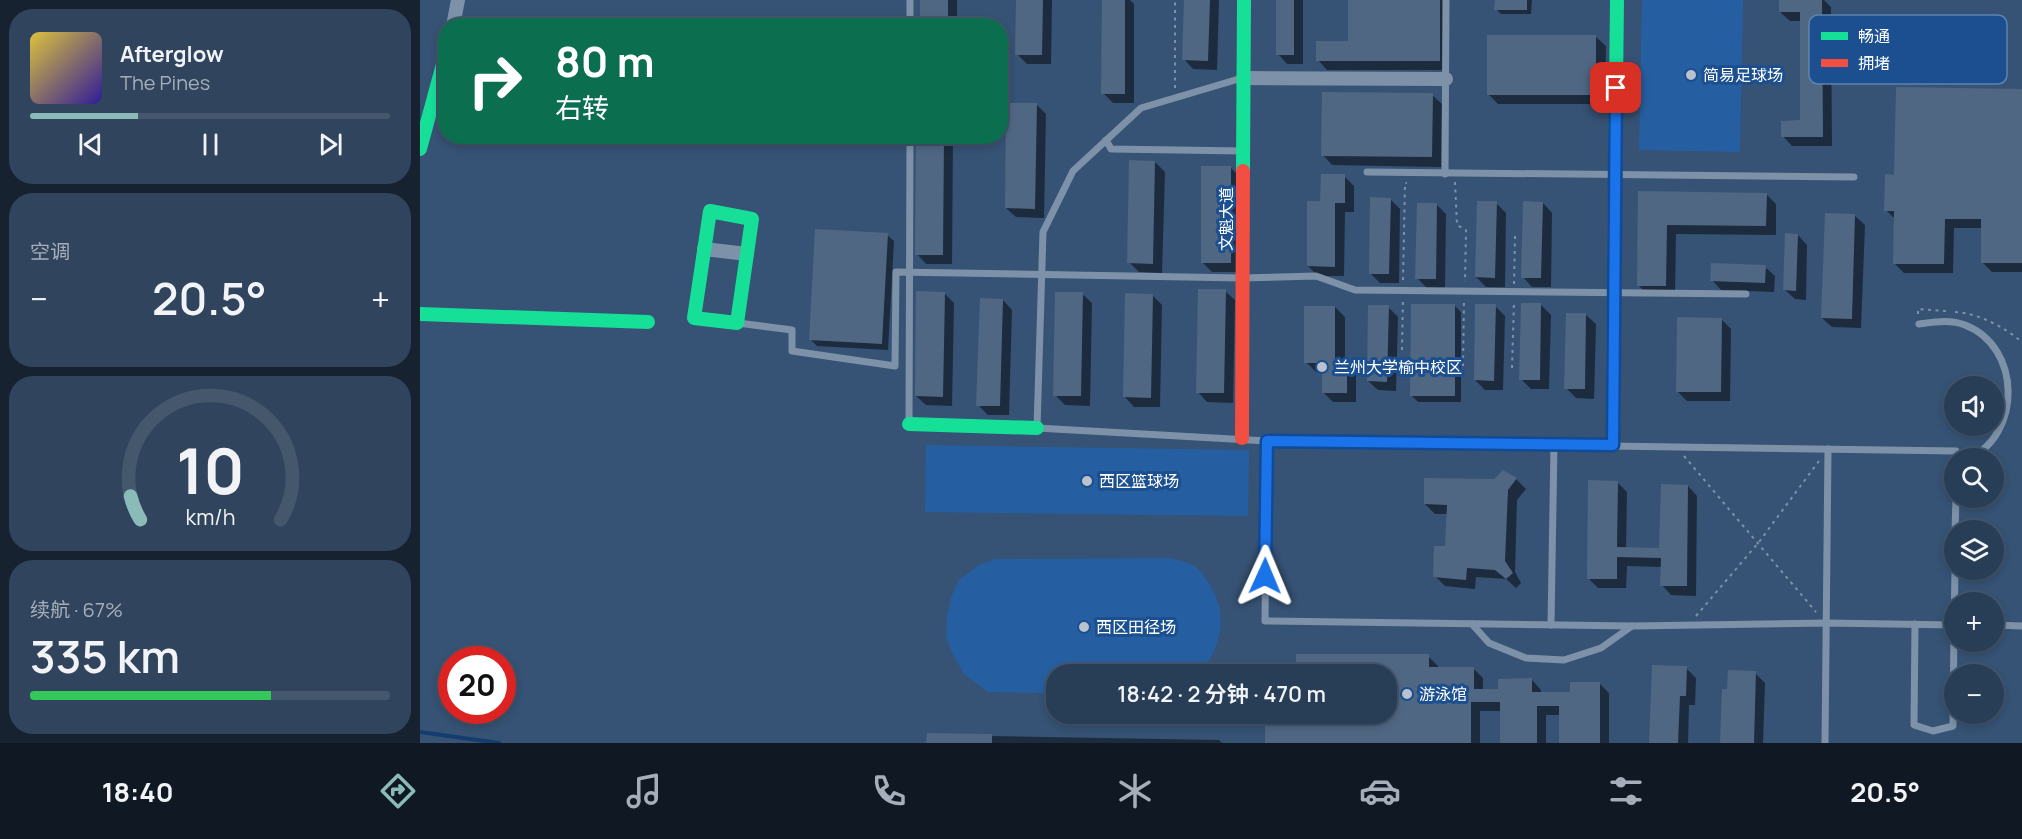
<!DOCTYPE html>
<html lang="zh">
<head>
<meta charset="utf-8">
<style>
  :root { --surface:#283e57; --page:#30455d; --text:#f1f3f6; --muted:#a5aeba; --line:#44576d; --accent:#8bbbb9 }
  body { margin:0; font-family:Manrope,"Noto Sans SC",sans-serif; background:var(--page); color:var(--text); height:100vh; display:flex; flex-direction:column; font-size:22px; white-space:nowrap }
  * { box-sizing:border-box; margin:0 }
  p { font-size:20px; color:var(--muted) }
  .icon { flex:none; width:33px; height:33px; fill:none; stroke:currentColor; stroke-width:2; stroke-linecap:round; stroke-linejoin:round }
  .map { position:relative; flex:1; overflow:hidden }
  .details { display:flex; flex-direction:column; gap:9px; padding:9px; background:#162230; width:420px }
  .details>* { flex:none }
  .hud { position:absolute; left:18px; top:18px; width:570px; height:126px; border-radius:24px; box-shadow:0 3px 9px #0003,0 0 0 2px var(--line); background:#0b6e4f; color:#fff; overflow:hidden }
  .tools { position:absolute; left:1524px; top:376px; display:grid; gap:12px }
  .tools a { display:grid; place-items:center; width:60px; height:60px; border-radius:50%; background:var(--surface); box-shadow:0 3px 9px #0003,0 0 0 2px var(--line); font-size:30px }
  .speed { position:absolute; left:18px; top:646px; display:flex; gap:12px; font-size:30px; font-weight:700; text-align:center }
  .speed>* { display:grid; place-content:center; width:78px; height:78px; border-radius:50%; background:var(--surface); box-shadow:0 3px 9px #0003,0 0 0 2px var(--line); line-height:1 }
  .speed .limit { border:9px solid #d22; background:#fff; color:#111 }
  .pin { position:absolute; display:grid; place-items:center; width:51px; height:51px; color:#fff; margin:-26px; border-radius:12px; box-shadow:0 3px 9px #0006 }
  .me { position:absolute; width:66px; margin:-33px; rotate:1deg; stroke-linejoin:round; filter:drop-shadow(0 0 4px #0008) }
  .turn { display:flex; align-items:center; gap:21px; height:126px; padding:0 18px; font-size:27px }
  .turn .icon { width:78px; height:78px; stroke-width:2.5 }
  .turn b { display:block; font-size:42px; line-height:51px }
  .big { font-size:45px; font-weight:600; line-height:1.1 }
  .details .card { flex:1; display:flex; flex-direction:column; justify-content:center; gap:9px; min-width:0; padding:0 21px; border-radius:24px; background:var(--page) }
  .details .dial { align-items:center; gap:0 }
  .dial svg { height:156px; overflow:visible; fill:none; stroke:var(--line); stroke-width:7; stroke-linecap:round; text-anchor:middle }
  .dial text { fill:var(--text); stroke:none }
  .song { display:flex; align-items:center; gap:18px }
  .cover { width:72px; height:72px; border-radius:9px; background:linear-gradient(135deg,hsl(50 70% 55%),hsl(250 70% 35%)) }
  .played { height:6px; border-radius:3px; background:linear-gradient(90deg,var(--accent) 30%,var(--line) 30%) }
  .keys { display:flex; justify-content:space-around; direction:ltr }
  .heat { display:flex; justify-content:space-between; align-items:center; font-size:33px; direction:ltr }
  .charge { height:9px; border-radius:4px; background:linear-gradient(90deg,#34c759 67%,var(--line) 0) }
  .trip { position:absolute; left:626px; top:664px; width:351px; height:60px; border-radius:24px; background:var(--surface); box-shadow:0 3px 9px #0003,0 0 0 2px var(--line); font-weight:600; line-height:60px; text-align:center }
  .dock { display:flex; height:96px; justify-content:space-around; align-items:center; background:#101923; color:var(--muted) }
  .dock .icon { width:42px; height:42px }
  .dock .current { color:var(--accent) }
  .dock b { font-size:27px; color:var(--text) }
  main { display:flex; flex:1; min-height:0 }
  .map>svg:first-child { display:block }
  .green { fill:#265fa1 }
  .shadow { fill:#0007 }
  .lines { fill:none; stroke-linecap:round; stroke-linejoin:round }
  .stream { stroke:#153c6e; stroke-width:4 }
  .building { fill:#506783 }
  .path { stroke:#7d92a8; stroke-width:2; stroke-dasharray:3 4.5; stroke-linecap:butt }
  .lane { stroke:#7d92a8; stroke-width:7 }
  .street { stroke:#7d92a8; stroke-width:14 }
  .fast { stroke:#16e098; stroke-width:14 }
  .jam { stroke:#f24e42; stroke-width:14 }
  .route-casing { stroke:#114b97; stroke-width:15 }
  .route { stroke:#1a73e8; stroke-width:10 }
  .poi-dot { fill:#b9c2ce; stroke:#1b4f8f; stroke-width:2 }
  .labels { text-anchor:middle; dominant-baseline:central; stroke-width:6; stroke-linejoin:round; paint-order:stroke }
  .poi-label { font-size:16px; fill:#fff; stroke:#1b4f8f; text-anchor:start }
  .street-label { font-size:16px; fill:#fff; stroke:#1b4f8f }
  .key { fill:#1b4f8f; stroke:#5f84b1; stroke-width:1.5 }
  .key-label { font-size:16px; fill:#fff }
</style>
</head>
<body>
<main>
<section class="details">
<div class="card">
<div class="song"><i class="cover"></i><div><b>Afterglow</b><p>The Pines</p></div></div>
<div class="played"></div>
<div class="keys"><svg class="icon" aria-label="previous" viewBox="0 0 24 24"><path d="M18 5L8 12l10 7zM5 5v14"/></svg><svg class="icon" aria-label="pause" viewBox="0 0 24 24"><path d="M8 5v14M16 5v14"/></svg><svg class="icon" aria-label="next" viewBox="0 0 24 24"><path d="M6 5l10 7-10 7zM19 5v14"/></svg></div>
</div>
<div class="card"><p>空调</p>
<div class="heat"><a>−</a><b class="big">20.5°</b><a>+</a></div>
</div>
<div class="card dial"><svg viewBox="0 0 100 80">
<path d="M14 69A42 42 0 1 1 86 69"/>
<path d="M14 69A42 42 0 0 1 9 57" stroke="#8bbbb9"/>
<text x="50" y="56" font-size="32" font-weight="700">10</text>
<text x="50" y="72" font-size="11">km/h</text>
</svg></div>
<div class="card"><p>续航 · 67%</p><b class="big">335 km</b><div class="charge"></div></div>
</section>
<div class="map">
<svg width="1602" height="743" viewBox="0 0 1602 743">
  <rect width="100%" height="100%" fill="#365274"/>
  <g class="green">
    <path d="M1222 0H1323L1320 152 1219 150Z"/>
    <path d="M506 445 829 450 828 516 505 512Z"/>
    <path d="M749 558C757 560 770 562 776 567 781 571 786 579 790 585 810 618 800 646 780 675H636V693L568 692 544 674 532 653 526 637 527 618 531 597 539 580 559 565 575 559Z"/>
  </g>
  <g class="shadow">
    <rect x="502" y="0" width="35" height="26"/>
    <path d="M597 0H632L631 64H607L597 54Z"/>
    <path d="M683 0H710L714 4V103H693L683 93Z"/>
    <path d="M766 0H799L797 70 773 69 764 59Z"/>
    <path d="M858 0H883V64H867L858 54Z"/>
    <path d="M929 0H1029V70H907L898 60 929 42Z"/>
    <path d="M1076 0H1112L1111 14H1081L1076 9Z"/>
    <path d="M1360 0H1404L1411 7 1412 146H1372L1363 136 1382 122V21H1370L1360 12Z"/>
    <path d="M1176 37 1186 46 1185 104H1078L1068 94Z"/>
    <path d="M1602 91V272H1572L1562 262 1563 228H1534L1533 273H1484L1474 263 1475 219 1466 210 1476 176Z"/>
    <path d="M1012 95 1022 104 1021 167 912 165 903 155Z"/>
    <path d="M616 104 626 114 624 218 596 217 586 208Z"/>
    <path d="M497 136H533L532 264H506L497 254Z"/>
    <path d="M735 162 745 172 742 273 719 272 709 262Z"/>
    <path d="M810 167 820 177V272H792L782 262Z"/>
    <path d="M924 176 934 186V212H925L924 276H898L888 266 902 203Z"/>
    <path d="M1220 192 1346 194 1356 204V235L1256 234 1255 295H1228L1218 285Z"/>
    <path d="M970 199 980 209 979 283H960L950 273Z"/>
    <path d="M1076 203 1086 213 1085 287H1066L1056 277Z"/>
    <path d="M1123 203 1132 213 1131 287H1112L1103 277Z"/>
    <path d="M1017 205 1026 214 1025 289 1007 288 997 278Z"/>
    <path d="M1435 216 1445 225 1441 328 1412 327 1402 318Z"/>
    <path d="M467 235 474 241 468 350 397 346 390 339Z"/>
    <path d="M1378 235 1387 245 1386 300 1375 299 1365 290Z"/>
    <path d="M1345 267 1355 276 1354 292 1301 290 1292 280Z"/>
    <path d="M805 291 815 300 813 403 787 402 778 392Z"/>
    <path d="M524 293 534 303 532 406 506 405 496 396Z"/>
    <path d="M662 294 672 303 670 406 645 405 635 395Z"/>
    <path d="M732 295 742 305 740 407H714L705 397Z"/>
    <path d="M583 300 592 310 589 415H568L558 405Z"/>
    <path d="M1121 305 1131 315 1129 389H1111L1101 379Z"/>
    <path d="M1035 306 1041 312V402H998L992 396Z"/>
    <path d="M1075 306 1085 316 1083 390H1065L1055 380Z"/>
    <path d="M915 307 925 317V364L936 374V402H913L903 392V372H896L886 362Z"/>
    <path d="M968 307 978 317 976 391 958 390 948 381Z"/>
    <path d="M1166 315 1176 324 1174 399 1156 398 1146 388Z"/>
    <path d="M1301 319 1311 329 1310 401H1267L1257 391Z"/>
    <path d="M1096 479 1106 489 1097 500 1095 572 1101 583 1096 588 1086 579 1056 577 1055 589 1025 586 1015 576 1027 548 1028 514H1015L1005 504Z"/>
    <path d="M1197 482 1207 492 1206 549H1241L1268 486 1277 496 1276 596 1251 595 1242 585V567L1207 566 1206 588H1178L1168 578Z"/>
    <path d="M1008 656 1018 666V668H1053L1063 678V690H1080L1112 680 1121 690V694L1151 693 1179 683 1189 693V743H1141V715H1126V743H1082L1081 711H1060V743H847V714H966V675H878Z"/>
    <path d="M1233 667 1266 668 1276 678 1275 705H1269L1268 743H1231Z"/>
    <path d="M1335 673 1345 683 1343 743H1302L1304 690H1308Z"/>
    <path d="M508 735 799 740 802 743H508Z"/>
  </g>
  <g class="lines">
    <path class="stream" d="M0 732 79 743"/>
  </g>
  <g class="building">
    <rect x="500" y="0" width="28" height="26"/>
    <path d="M596 0H623L622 55H595Z"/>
    <path d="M682 0H705V94H681Z"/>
    <path d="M764 0H790L788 61 762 60Z"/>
    <rect x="856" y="0" width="18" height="55"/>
    <path d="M928 0H1020V61H896V41H928Z"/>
    <path d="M1075 0H1107V10H1074Z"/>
    <path d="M1359 0H1402L1403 137H1361V121L1380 120V12H1359Z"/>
    <rect x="1067" y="35" width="109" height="60"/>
    <path d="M1476 87 1602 89V263H1561V219H1525L1524 264H1473L1474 211H1464L1465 174 1474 175Z"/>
    <path d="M902 92 1013 93 1012 157 901 156Z"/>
    <path d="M586 103H617L615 209 585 208Z"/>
    <path d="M496 136H524L523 255H495Z"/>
    <path d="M709 160 735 161 733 264 707 263Z"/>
    <rect x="781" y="166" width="30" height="97"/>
    <path d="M901 174H925V203H915V267L887 266V201H900Z"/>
    <path d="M1218 191 1347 193 1346 226 1247 225 1246 286H1217Z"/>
    <path d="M950 197 971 198 969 274H949Z"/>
    <path d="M1057 201H1077L1075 278 1055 277Z"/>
    <path d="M1103 201 1123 202 1121 278H1101Z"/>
    <path d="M997 203H1017L1016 279H995Z"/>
    <path d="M1405 213 1435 214 1432 319 1401 318Z"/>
    <path d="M395 229 468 233 462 344 389 340Z"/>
    <path d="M1365 233 1378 234 1376 291 1363 290Z"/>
    <path d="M1291 263 1346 265 1345 283 1290 281Z"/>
    <path d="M778 289H806L804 393H776Z"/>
    <path d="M496 291 525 292 523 397 495 396Z"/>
    <path d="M635 292H663L661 396H633Z"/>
    <path d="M705 293 733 294 731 398 703 397Z"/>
    <path d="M560 298 583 299 580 406H556Z"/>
    <path d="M1101 303H1121L1120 380H1099Z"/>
    <path d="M991 304H1035V396H990Z"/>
    <path d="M1055 304H1076L1074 381 1054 380Z"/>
    <path d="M948 305H969L967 382 947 381Z"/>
    <path d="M884 306H915V363H927V393H902V363H884Z"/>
    <path d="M1146 313H1166L1165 389H1144Z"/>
    <path d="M1257 317 1302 318 1301 392H1256Z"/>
    <path d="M1083 470 1097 478 1088 490 1085 561 1093 573 1086 579 1075 570 1047 568 1046 580 1013 577 1014 546H1025L1027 505 1004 504V478L1074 479Z"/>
    <path d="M1168 480 1198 481 1197 547 1239 548 1241 484 1268 485 1267 586H1240L1241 558 1197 557V579H1167Z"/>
    <path d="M876 654H1009V667H1054V689H1078V679L1112 678V692H1150V682H1180V743H1139V706H1117V743H1080V702H1051V743H845V714H966V675H876Z"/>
    <path d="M1232 665 1267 666 1266 696H1260L1258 743H1229Z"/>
    <path d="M1308 670 1336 671 1334 743H1300L1302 689H1307Z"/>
    <path d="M507 733 572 734V743H506Z"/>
  </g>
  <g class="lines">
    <g class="path">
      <path d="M755 88V0"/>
      <path d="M1035 182 1037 225 1046 230 1045 282"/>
      <path d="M983 280 985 183H987"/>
      <path d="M1094 284 1095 236"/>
      <path d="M1535 312C1558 313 1584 327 1602 342"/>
      <path d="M1498 314V309L1526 311"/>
      <path d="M982 350 983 298"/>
      <path d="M1043 366 1044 300"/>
      <path d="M1092 368 1094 301"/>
      <path d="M1264 456 1396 612"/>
      <path d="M1276 616 1339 542 1399 461"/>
    </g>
    <g class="lane">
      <path d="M490 26V0"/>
      <path d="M822 78 721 108 653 171 623 232 617 428 847 441"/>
      <path d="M686 140 691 149 823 151"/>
      <path d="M947 172 1434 177"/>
      <path d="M1025 174 1026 0"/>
      <path d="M318 323 372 330V351L475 366 476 272 822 278 896 276 935 290 1326 294"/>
      <path d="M1499 324C1514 322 1530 319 1545 325 1602 347 1602 435 1548 459"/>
      <path d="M489 422 490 136"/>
      <path d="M1535 531 1536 498"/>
      <path d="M1535 570 1534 625 1406 623 1213 626 845 621 847 441 1536 451V459"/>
      <path d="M1052 624 1069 643 1106 658 1144 660 1181 648 1212 626"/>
      <path d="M1495 624 1494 725 1513 731 1533 726 1534 625"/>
      <path d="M1131 625 1134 444"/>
      <path d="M1574 625 1602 626"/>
      <path d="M1405 743 1408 449"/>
    </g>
    <g class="street">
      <path d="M33 26 38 0"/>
      <path d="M823 78 1026 79"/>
      <path d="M284 249 327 254"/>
    </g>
    <g class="fast">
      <path d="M0 149 26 53"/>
      <path d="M823 171 824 0"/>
      <path d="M1195 181 1197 0"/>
      <path d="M290 211 332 219 317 323 274 318Z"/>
      <path d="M0 314 228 322"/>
      <path d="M489 424 617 428"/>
    </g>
    <g class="jam">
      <path d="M822 438 823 171"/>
      <path d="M1193 445 1195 181"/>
    </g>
  </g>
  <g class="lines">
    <g class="route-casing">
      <path id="route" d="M845 576 847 441 1193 445 1196 88"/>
    </g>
    <use href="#route" class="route"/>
  </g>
  <g class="poi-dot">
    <circle cx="1271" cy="75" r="6"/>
    <circle cx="902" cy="367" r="6"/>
    <circle cx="667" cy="481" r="6"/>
    <circle cx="664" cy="627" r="6"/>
    <circle cx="987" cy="694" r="6"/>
  </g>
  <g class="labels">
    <g class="poi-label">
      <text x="1283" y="75">简易足球场</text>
      <text x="914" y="367">兰州大学榆中校区</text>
      <text x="679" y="481">西区篮球场</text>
      <text x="676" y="627">西区田径场</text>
      <text x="999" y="694">游泳馆</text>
    </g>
    <g class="street-label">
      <text transform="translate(806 219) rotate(-90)">文魁大道</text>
    </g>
  </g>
  <rect x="1389" y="15" width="198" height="69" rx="9" class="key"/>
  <rect x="1401" y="32" width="27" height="8" fill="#16e098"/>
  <rect x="1401" y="59" width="27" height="8" fill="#f24e42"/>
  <g class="key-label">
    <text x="1438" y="42">畅通</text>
    <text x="1438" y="69">拥堵</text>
  </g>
</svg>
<div class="tools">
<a><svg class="icon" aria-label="sound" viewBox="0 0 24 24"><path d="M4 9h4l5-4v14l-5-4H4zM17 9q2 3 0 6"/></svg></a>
<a><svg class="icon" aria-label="search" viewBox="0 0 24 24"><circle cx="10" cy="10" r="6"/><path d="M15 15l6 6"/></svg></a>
<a><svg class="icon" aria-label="layers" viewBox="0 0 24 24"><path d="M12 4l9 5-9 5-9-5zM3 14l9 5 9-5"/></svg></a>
<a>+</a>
<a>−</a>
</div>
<div class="speed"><div class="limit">20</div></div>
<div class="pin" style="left:1196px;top:88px;background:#d93025"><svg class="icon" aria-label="arrive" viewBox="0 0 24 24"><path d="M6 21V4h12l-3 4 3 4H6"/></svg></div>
<svg class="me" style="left:845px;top:576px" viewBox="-20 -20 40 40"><path d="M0-17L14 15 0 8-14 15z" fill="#1a73e8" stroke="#fff" stroke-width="4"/></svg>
<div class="trip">18:42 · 2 分钟 · 470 m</div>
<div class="hud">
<div class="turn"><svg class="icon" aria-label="right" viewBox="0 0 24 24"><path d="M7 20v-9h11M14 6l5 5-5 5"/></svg><div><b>80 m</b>右转</div></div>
</div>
</div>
</main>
<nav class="dock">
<b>18:40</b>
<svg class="icon current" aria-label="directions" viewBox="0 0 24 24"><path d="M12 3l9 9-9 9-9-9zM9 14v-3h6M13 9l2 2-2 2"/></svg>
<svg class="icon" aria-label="music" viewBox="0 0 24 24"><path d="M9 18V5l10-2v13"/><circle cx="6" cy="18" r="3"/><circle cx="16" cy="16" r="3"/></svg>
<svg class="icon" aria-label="phone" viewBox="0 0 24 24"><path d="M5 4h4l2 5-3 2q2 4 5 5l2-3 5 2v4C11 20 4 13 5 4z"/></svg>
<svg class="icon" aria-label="climate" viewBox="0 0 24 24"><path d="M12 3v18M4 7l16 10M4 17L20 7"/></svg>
<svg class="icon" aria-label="car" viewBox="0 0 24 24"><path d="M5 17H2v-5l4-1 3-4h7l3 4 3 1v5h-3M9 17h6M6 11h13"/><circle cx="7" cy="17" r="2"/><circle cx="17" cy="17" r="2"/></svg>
<svg class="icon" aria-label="filters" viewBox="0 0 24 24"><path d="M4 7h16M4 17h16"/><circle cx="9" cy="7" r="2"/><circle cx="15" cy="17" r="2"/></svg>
<b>20.5°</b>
</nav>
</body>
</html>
